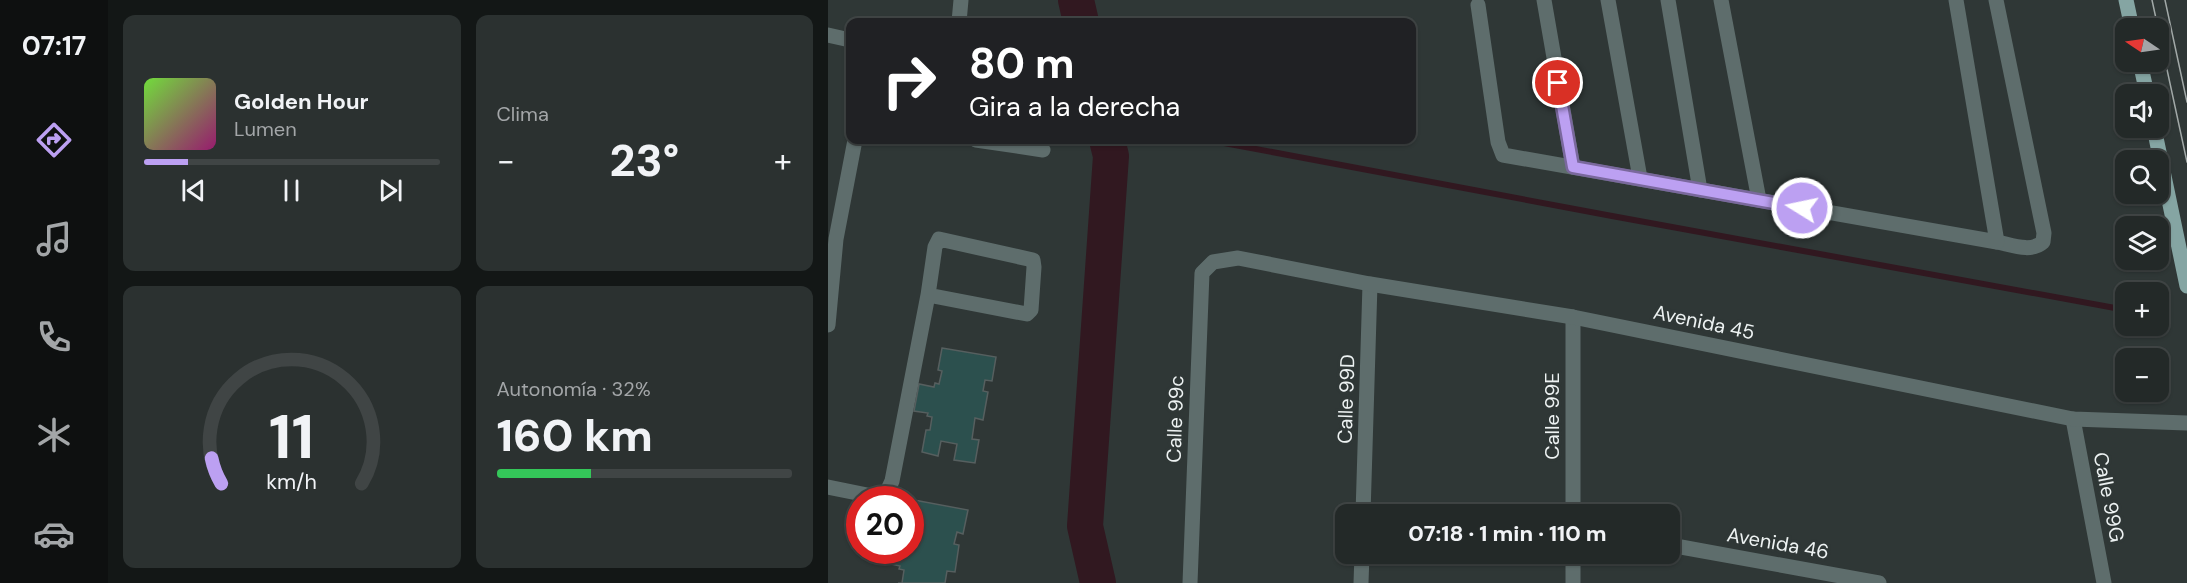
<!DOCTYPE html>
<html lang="es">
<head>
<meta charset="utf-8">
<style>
  :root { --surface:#232928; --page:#2b3130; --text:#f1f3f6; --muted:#a3a6a8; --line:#404545; --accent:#bca0f2 }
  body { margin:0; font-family:"DM Sans",sans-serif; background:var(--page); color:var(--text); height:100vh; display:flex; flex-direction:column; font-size:22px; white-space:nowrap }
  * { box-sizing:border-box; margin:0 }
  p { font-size:20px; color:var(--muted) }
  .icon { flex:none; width:33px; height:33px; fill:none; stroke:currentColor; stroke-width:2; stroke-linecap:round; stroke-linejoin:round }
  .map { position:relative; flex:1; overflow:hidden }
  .side { display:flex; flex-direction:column; gap:15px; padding:15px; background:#131716; width:720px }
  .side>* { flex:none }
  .guide { position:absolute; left:18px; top:18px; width:570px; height:126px; border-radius:12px; box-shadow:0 2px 4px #0004,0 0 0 2px var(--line); background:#202124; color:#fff; overflow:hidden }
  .needle { width:39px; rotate:283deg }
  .tools { position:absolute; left:1287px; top:18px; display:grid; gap:12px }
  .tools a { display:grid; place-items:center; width:54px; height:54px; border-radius:12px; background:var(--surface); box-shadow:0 2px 4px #0004,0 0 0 2px var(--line); font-size:30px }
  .speed { position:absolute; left:18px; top:486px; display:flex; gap:12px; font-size:30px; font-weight:700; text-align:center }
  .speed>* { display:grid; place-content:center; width:78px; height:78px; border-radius:50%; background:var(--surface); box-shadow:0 2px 4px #0004,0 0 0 2px var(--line); line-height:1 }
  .speed .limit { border:9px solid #d22; background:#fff; color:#111 }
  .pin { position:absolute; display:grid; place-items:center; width:51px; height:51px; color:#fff; margin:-26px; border:3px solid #fff; border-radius:50%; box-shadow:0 2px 6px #0007 }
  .me { position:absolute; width:66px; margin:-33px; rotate:280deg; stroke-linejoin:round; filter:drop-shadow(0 0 4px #0008) }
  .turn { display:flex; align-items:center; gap:21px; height:126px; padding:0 24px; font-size:27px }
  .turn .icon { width:78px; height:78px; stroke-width:2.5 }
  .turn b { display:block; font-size:42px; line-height:51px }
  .big { font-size:45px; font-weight:800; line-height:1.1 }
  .side .tile { flex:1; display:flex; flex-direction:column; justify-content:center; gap:9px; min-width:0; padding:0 21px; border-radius:12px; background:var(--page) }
  .side .dial { align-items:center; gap:0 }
  .dial svg { height:156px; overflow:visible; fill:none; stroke:var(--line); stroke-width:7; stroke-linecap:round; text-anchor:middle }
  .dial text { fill:var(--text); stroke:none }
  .song { display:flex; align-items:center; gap:18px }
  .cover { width:72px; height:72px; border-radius:9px; background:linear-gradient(135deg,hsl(100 70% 55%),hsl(320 70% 35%)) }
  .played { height:6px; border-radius:3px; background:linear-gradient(90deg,var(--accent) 15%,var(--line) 15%) }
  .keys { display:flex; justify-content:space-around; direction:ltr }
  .heat { display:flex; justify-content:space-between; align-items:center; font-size:33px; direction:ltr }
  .charge { height:9px; border-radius:4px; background:linear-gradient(90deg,#34c759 32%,var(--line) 0) }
  .side .tiles { flex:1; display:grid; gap:15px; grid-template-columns:repeat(2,1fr) }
  .trip { position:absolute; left:507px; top:504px; width:345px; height:60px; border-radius:12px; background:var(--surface); box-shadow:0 2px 4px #0004,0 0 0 2px var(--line); font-weight:800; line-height:60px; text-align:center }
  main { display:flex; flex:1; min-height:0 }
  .tab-bar { display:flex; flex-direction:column; width:108px; justify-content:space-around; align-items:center; background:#0e1010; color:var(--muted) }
  .tab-bar .icon { width:42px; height:42px }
  .tab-bar .active { color:var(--accent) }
  .tab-bar b { font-size:27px; color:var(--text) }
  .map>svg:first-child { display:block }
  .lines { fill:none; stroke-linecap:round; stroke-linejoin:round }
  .stream { stroke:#311820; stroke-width:6 }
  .river { stroke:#311820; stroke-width:36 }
  .building { fill:#2c504e; stroke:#565f5f; stroke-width:1.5 }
  .minor { stroke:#5e6d6c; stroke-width:15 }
  .major { stroke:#85a5a3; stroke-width:15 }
  .tram { stroke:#a2a9a8; stroke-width:1.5 }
  .route-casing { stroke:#7a689d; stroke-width:15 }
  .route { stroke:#bca0f2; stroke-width:10 }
  .labels { text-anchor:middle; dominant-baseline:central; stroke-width:6; stroke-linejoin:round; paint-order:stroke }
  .street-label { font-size:20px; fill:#edf2f2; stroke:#2f3736 }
</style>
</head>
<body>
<main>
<nav class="tab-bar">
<b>07:17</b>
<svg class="icon active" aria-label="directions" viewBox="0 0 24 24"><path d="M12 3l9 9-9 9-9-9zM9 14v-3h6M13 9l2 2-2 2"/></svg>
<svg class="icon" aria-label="music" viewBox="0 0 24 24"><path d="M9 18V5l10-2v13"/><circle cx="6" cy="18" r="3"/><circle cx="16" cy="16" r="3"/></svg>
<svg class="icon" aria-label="phone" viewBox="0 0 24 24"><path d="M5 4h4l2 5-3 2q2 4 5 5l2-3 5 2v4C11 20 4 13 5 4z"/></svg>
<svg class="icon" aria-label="climate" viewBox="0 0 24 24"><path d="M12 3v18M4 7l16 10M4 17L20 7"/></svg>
<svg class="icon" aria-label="car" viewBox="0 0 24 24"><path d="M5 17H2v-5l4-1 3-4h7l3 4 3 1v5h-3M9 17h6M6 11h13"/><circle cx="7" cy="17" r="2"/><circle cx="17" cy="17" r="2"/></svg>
</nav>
<section class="side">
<div class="tiles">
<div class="tile">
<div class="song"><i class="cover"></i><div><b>Golden Hour</b><p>Lumen</p></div></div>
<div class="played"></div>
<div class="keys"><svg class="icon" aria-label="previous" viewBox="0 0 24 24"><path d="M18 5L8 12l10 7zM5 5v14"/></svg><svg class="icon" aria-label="pause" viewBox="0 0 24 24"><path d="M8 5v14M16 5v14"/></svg><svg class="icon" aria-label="next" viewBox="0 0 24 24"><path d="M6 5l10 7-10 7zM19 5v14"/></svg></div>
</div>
<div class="tile"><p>Clima</p>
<div class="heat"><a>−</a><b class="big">23°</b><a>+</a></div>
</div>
<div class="tile dial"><svg viewBox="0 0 100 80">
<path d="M14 69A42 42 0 1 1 86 69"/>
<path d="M14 69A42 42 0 0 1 9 56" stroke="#bca0f2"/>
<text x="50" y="56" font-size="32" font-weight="700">11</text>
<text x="50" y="72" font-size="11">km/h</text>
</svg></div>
<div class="tile"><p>Autonomía · 32%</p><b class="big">160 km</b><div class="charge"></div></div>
</div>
</section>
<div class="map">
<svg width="1359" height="583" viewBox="0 0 1359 583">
  <rect width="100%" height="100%" fill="#2f3736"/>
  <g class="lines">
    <path class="stream" d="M380 140 784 216 1298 310"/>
    <g class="river">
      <path d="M248 0 253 22"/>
      <path d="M270 583 257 526 283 156 279 140"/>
    </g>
  </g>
  <g class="building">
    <path d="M114 348 168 357 164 381 157 380 155 391 160 392 155 420 147 418 144 439 151 440 147 463 126 460 129 444 113 441 110 456 94 452 98 430H102L104 417 99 416 100 413 86 411 91 384 106 387 107 383 111 384 114 371 110 370Z"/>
    <path d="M86 500 140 510 135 534 129 532 126 544 131 545 127 572 119 571 117 583H70H74L76 570 71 569 72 566 58 563 60 550H82L85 523 82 522V519Z"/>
  </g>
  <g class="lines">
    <g class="minor">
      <path d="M716 0 745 167"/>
      <path d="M780 0 812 178"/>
      <path d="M840 0 872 190"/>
      <path d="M893 0 931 200"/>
      <path d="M1168 0 1216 233 1215 242C1203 253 1184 245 1169 242"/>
      <path d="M650 5 670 142 675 155 1169 242 1128 0"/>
      <path d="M131 22 133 0"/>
      <path d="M0 35 22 40"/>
      <path d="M148 140 215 150"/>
      <path d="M745 317V514"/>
      <path d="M0 325 8 239 27 140"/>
      <path d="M1245 419 1276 583"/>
      <path d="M0 487 49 497 58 494 64 481 100 295 107 247 111 239 205 260 206 267 203 310 199 314 100 295"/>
      <path d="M535 514 542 284"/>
      <path d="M842 545 1051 583"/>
      <path d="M362 583 374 273 385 262 410 258 542 284 745 317 1245 419 1359 423"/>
      <path d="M533 583 534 554"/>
      <path d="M745 583V554"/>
    </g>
    <g class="major">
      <path d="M1298 0 1304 28"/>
      <path d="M1312 62 1319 94"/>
      <path d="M1326 128 1359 286"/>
    </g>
    <g class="tram">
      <path d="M1324 0 1359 162"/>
      <path d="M1337 0 1359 102"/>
    </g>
  </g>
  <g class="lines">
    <g class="route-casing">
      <path id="route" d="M730 83 745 167 974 208"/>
    </g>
    <use href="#route" class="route"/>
  </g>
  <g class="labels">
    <g class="street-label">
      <text transform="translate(876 322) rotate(12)">Avenida 45</text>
      <text transform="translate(518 399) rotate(-88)">Calle 99D</text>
      <text transform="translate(724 416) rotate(-90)">Calle 99E</text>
      <text transform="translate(347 419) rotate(-88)">Calle 99c</text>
      <text transform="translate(1281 497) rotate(79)">Calle 99G</text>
      <text transform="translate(950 543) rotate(10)">Avenida 46</text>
    </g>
  </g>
</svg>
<div class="tools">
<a><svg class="needle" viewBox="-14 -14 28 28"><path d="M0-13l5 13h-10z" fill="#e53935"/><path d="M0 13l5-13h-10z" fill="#a3a6a8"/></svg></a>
<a><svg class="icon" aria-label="sound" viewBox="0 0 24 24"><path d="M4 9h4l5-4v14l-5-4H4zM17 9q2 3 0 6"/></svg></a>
<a><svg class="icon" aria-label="search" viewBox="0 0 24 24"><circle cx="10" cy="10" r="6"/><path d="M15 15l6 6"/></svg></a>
<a><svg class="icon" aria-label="layers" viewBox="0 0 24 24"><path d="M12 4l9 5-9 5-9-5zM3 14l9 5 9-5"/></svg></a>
<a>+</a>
<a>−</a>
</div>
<div class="speed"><div class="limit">20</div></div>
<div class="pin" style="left:730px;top:83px;background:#d93025"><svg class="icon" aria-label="arrive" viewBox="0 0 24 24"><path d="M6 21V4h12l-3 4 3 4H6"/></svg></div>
<svg class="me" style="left:974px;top:208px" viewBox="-20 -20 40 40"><circle r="17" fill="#bca0f2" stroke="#fff" stroke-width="3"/><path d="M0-11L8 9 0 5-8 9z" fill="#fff"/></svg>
<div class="trip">07:18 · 1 min · 110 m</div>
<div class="guide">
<div class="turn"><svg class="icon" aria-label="right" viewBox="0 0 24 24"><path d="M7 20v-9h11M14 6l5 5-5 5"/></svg><div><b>80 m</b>Gira a la derecha</div></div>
</div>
</div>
</main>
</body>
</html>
